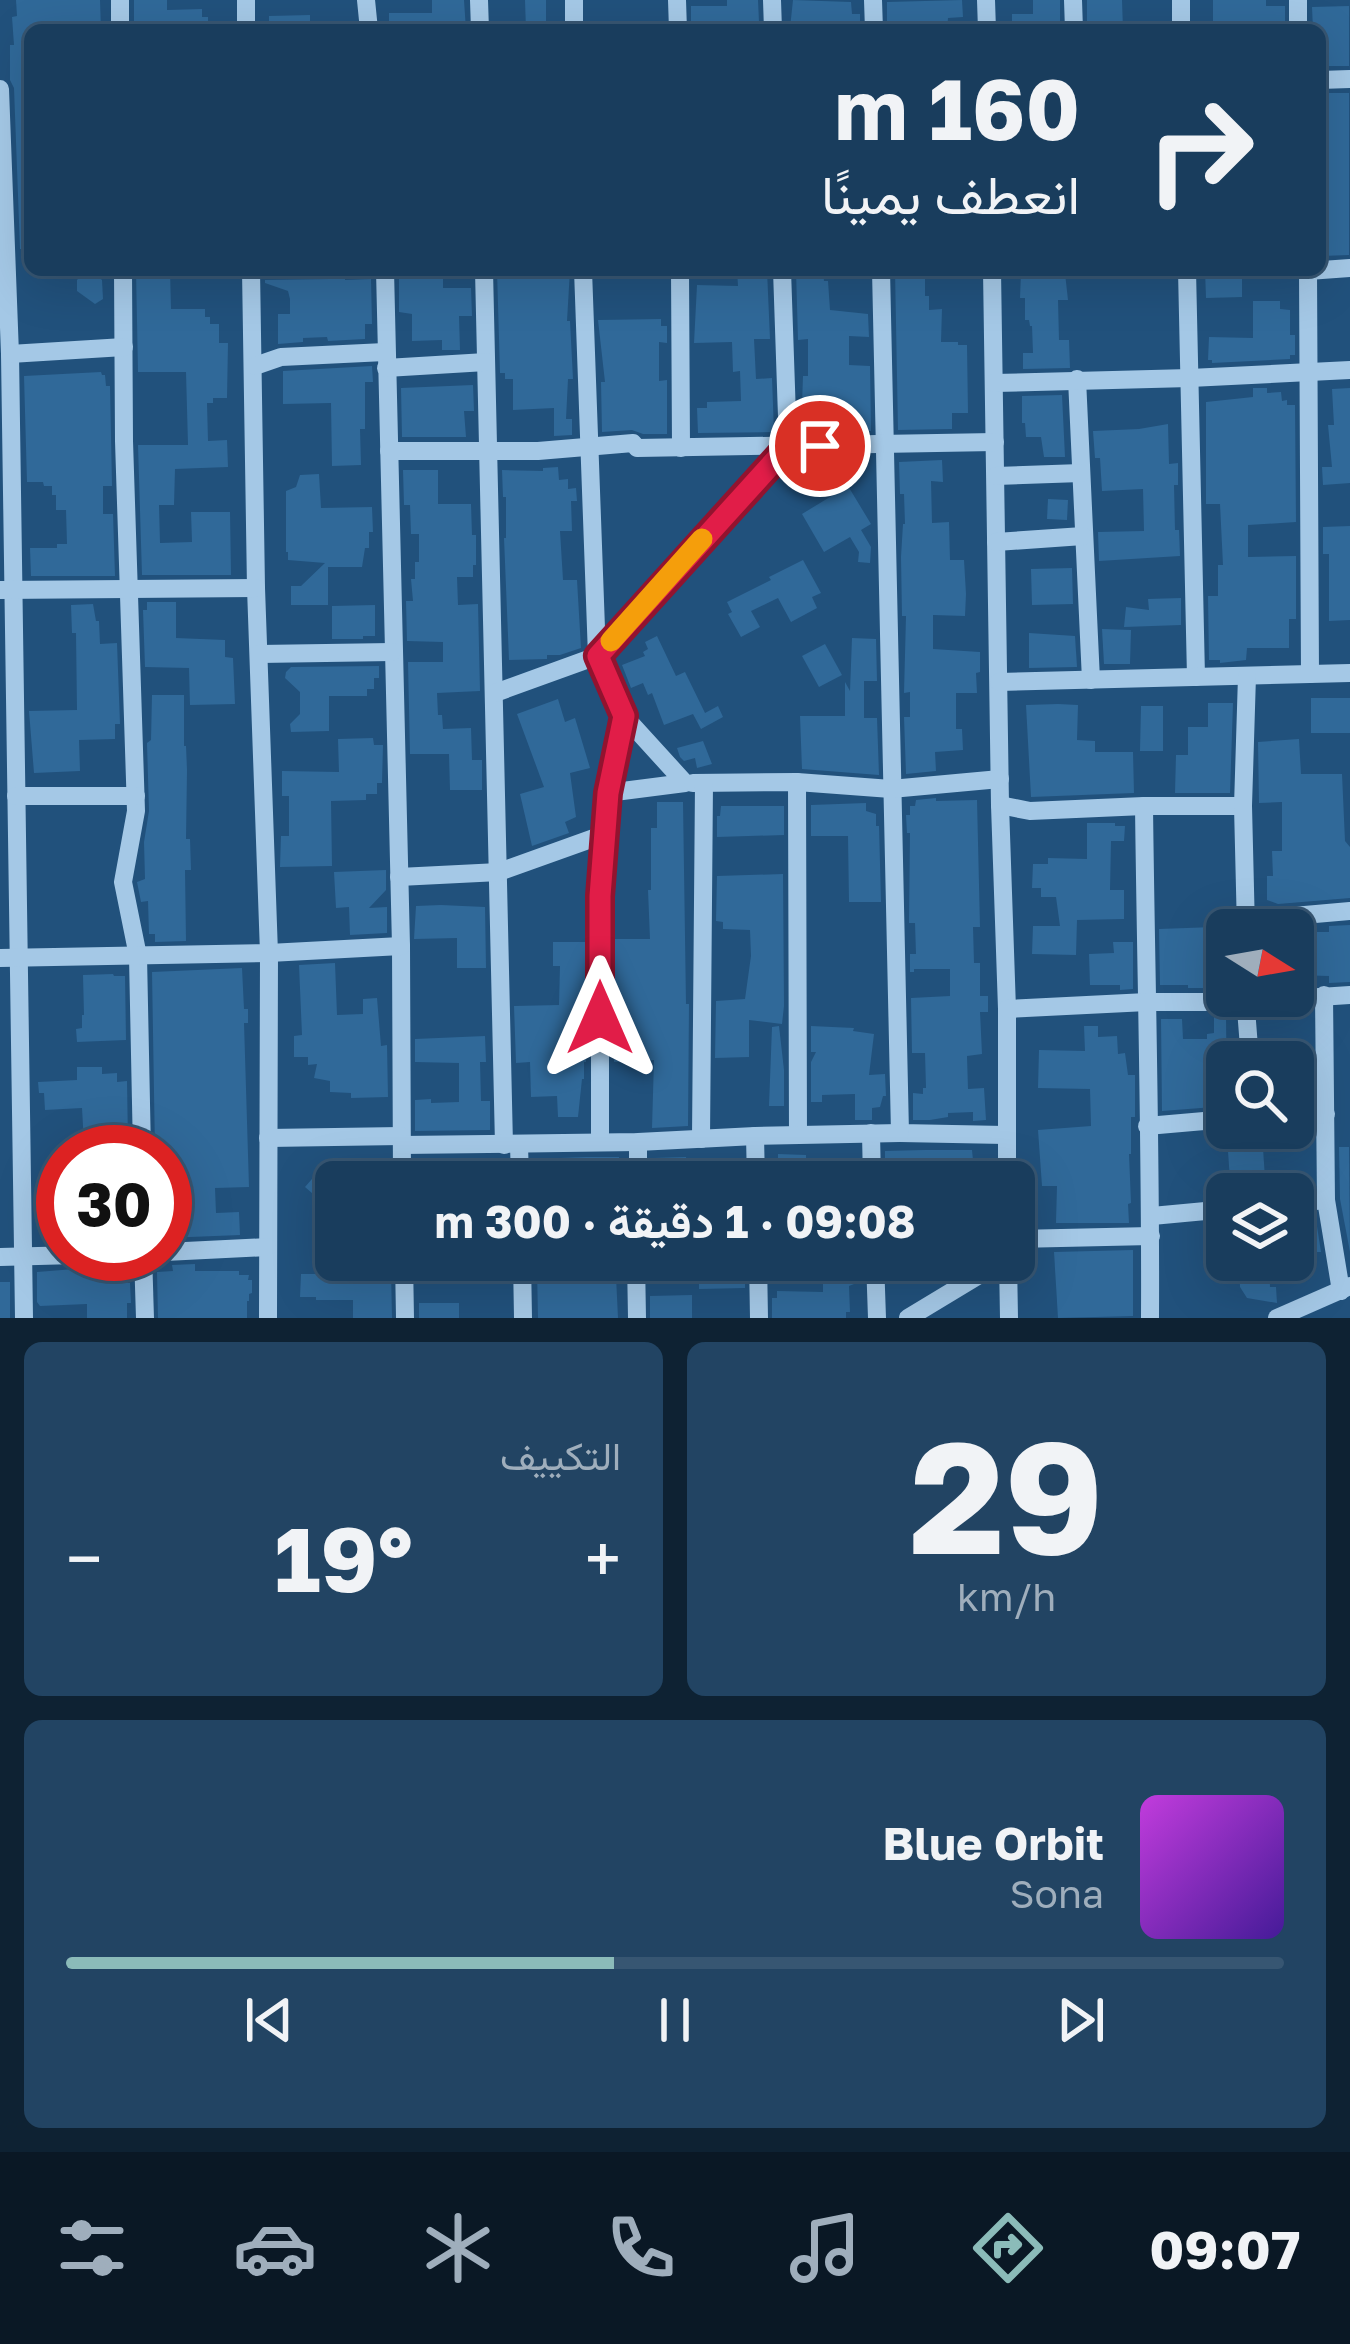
<!DOCTYPE html>
<html lang="ar">
<head>
<meta charset="utf-8">
<style>
  :root { --surface:#193d5d; --page:#224463; --text:#f1f3f6; --muted:#9faebc; --line:#375672; --accent:#8bbbb9 }
  body { margin:0; font-family:"Golos Text",Vazirmatn,sans-serif; background:var(--page); color:var(--text); direction:rtl; height:100vh; display:flex; flex-direction:column; font-size:45px; white-space:nowrap }
  * { box-sizing:border-box; margin:0 }
  p { font-size:39px; color:var(--muted) }
  .icon { flex:none; width:66px; height:66px; fill:none; stroke:currentColor; stroke-width:2; stroke-linecap:round; stroke-linejoin:round }
  .map { position:relative; height:1318px; overflow:hidden; direction:ltr }
  .details { display:flex; flex-direction:column; gap:24px; padding:24px; background:#0e2233; flex:1 }
  .details>* { flex:none }
  .hud { position:absolute; left:24px; top:24px; width:1302px; height:252px; border-radius:18px; box-shadow:0 12px 48px #0002,0 0 0 3px var(--line); direction:rtl; background:#193d5d; color:var(--text); overflow:hidden }
  .needle { width:78px; rotate:101deg }
  .buttons { position:absolute; left:1206px; top:909px; display:grid; gap:24px }
  .buttons a { display:grid; place-items:center; width:108px; height:108px; border-radius:18px; background:var(--surface); box-shadow:0 12px 48px #0002,0 0 0 3px var(--line); font-size:60px }
  .speed { position:absolute; left:36px; top:1125px; display:flex; gap:24px; font-size:60px; font-weight:700; text-align:center }
  .speed>* { display:grid; place-content:center; width:156px; height:156px; border-radius:50%; background:var(--surface); box-shadow:0 12px 48px #0002,0 0 0 3px var(--line); line-height:1 }
  .speed .limit { border:18px solid #d22; background:#fff; color:#111 }
  .pin { position:absolute; display:grid; place-items:center; width:102px; height:102px; color:#fff; margin:-51px; border:6px solid #fff; border-radius:50%; box-shadow:0 3px 12px #0007 }
  .me { position:absolute; width:132px; margin:-66px; rotate:0deg; stroke-linejoin:round; filter:drop-shadow(0 0 9px #0008) }
  .turn { display:flex; align-items:center; gap:42px; height:252px; padding:0 48px; font-size:54px }
  .turn .icon { width:156px; height:156px; stroke-width:2.5 }
  .turn b { display:block; font-size:84px; line-height:102px }
  .big { font-size:90px; font-weight:700; line-height:1.1 }
  .details .tile { flex:1; display:flex; flex-direction:column; justify-content:center; gap:18px; min-width:0; padding:0 42px; border-radius:18px; background:var(--page) }
  .details .dial { align-items:center; gap:0 }
  .dial b { font-size:156px; line-height:1 }
  .song { display:flex; align-items:center; gap:36px }
  .cover { width:144px; height:144px; border-radius:18px; background:linear-gradient(135deg,hsl(290 70% 55%),hsl(260 70% 35%)) }
  .played { height:12px; border-radius:6px; background:linear-gradient(90deg,var(--accent) 45%,var(--line) 45%) }
  .keys { display:flex; justify-content:space-around; direction:ltr }
  .heat { display:flex; justify-content:space-between; align-items:center; font-size:66px; direction:ltr }
  .details .tiles { flex:1; display:grid; gap:24px; grid-template-columns:1fr 1fr }
  .tile:last-child { grid-column:span 2 }
  .trip { position:absolute; left:315px; top:1161px; width:720px; height:120px; border-radius:18px; background:var(--surface); box-shadow:0 12px 48px #0002,0 0 0 3px var(--line); font-weight:700; line-height:120px; text-align:center; direction:rtl }
  .menu { display:flex; height:192px; justify-content:space-around; align-items:center; background:#0a1825; color:var(--muted) }
  .menu .icon { width:84px; height:84px }
  .menu .selected { color:var(--accent) }
  .menu b { font-size:54px; color:var(--text) }
  .map>svg:first-child { display:block }
  .building { fill:#306999 }
  .lines { fill:none; stroke-linecap:round; stroke-linejoin:round }
  .minor { stroke:#a4c8e6; stroke-width:18 }
  .route-casing { stroke:#92132f; stroke-width:30 }
  .route { stroke:#e11d48; stroke-width:21 }
  .slow { stroke:#f59e0b; stroke-width:21 }
</style>
</head>
<body>
<div class="map">
<svg width="1350" height="1318" viewBox="0 0 1350 1318">
  <rect width="100%" height="100%" fill="#21517c"/>
  <g class="building">
    <path d="M16 0H100L101 30H30V249H20L14 88 10 80V45H14L12 17 17 16Z"/>
    <path d="M134 0H167V10L202 9V17H208V30H134Z"/>
    <path d="M432 0H464L466 30H389V13H432Z"/>
    <path d="M525 0H546V28L526 30Z"/>
    <path d="M727 0H758L759 22H750L751 29H691V6H727Z"/>
    <path d="M793 0 851 2 852 14H860V27L790 28Z"/>
    <path d="M962 0 963 17 948 18 947 30 887 26V2Z"/>
    <path d="M1033 0H1060V30H1012V14H1033Z"/>
    <path d="M1087 0H1122L1123 30H1087Z"/>
    <path d="M1213 0H1266V6H1285V30H1213Z"/>
    <path d="M1349 6V66H1320V30H1313L1312 7Z"/>
    <path d="M310 15V30H269V16Z"/>
    <path d="M1320 93H1349V255L1322 256 1320 252Z"/>
    <path d="M136 270H170L171 309H205V317H210V324H219V343H228L227 398H213V403H207L208 441 227 440 228 467 175 469 174 505H159L160 543 192 542 191 512H230L231 575H142L138 445H188L186 372H138Z"/>
    <path d="M330 270H345V280L371 279 372 324H365V339L328 341 327 337 303 338V342L278 344V314H290V299L288 291 265 283V280L330 279Z"/>
    <path d="M408 270H443V288H471L472 316H459L460 350H442V340L412 341V314L399 312V278H408Z"/>
    <path d="M497 270H570L567 321H570L573 379H568L566 419H572V435L554 436V408L513 410V379H505V373H500Z"/>
    <path d="M737 270H767L770 339H754L756 379 772 378 774 432 698 433 697 408H707V402L741 401 740 371 733 372 732 342 694 343 697 285 738 286Z"/>
    <path d="M796 270H823L824 281H828L830 310 868 314 869 337 849 336V365L870 366 871 431 801 432 803 376H808V339L798 340Z"/>
    <path d="M895 270H925V296H929V310L942 309 941 342H958V345H967L968 413H952V429L898 430Z"/>
    <path d="M1205 270H1242V297L1206 298Z"/>
    <path d="M84 273H94L102 280 103 299 95 304 77 291V280Z"/>
    <path d="M1021 273H1065L1068 300H1058L1059 340H1069L1070 368 1023 369V353H1033L1032 326H1030L1029 320H1025V298H1020Z"/>
    <path d="M1253 301H1280V309L1290 310V335H1295V355H1290V359L1212 363V360H1208L1209 337 1253 338Z"/>
    <path d="M661 319V326H667V343L659 342V381L667 380V434H643L632 430 602 432 601 382H605L598 320Z"/>
    <path d="M372 366 373 382H365V429H360L361 465 332 466 331 403 283 404V371Z"/>
    <path d="M101 372 102 375H105L106 386H110L112 486H103V514H113L115 576H31L30 548H57V544H67L66 510H56V495H52V486H44L43 482H27L24 376Z"/>
    <path d="M473 385 474 411H464L466 437H402L401 388Z"/>
    <path d="M1253 388H1267V393L1281 392 1282 401 1287 400V405H1295L1296 522 1248 525V557L1296 556V619H1289V648H1247L1246 660 1220 663V660H1209L1208 596H1218V565H1223L1220 504H1206V402L1253 397Z"/>
    <path d="M1350 388V483L1323 485 1322 467H1332L1328 425H1334L1332 389Z"/>
    <path d="M1062 395 1065 457H1044L1041 437H1026L1025 423H1022V396Z"/>
    <path d="M1168 424 1169 464 1178 463V485H1174L1175 530H1179L1180 556 1099 561 1098 532 1144 531 1143 489 1102 491 1100 458H1095L1093 431 1139 429Z"/>
    <path d="M942 460 943 482 931 481 932 523 949 522 950 560H964L966 594 965 616 933 615V649L980 652V672L976 673 977 693H956V729H962L963 750 935 752 936 771 906 774 904 717H910V692L904 693 906 616H902L901 557 903 524H905L904 494H900L899 462Z"/>
    <path d="M558 467 559 480 568 479V489L576 488 577 501H571L572 531H560L563 580H577L581 648 560 655H547V659L509 660 504 538H506V497H503L502 470 543 471V468Z"/>
    <path d="M403 470H438V504H471L472 535H476V565H473V577H457L458 605 478 604 480 691 437 693 438 715H442L443 729 471 728 472 760H482V790H450L449 754H410L408 662H443V642L407 641 406 601H413L411 579H415V562H419V534H411L410 505H404Z"/>
    <path d="M319 474 321 508 372 507 373 532H369V548H365L362 567H328V605H291V586H301L325 563 288 560V552H286V491L296 487 300 475Z"/>
    <path d="M848 486 871 524 861 530 871 547 870 563 858 562 859 552 850 537 824 552 802 514Z"/>
    <path d="M1048 499 1068 500 1067 520 1047 519Z"/>
    <path d="M1350 526V620L1329 621V554H1323V527Z"/>
    <path d="M803 560 821 593 812 597 817 608 791 622 778 598 751 611 760 627 741 637 728 614 732 612 727 602 771 580 769 577Z"/>
    <path d="M1072 568 1073 604 1032 605 1031 569Z"/>
    <path d="M1181 598V625L1124 627 1126 607 1149 610 1148 599Z"/>
    <path d="M147 602H176V638L225 640V657L233 658 235 704 190 705 189 668 145 667 143 610H147Z"/>
    <path d="M93 604 96 621H99L100 644 117 643 120 724H115V739L79 740 80 771 34 773 29 711 77 710 76 633H72L71 605Z"/>
    <path d="M375 605V636H363V639H332V606Z"/>
    <path d="M1102 629 1131 630 1130 664H1104Z"/>
    <path d="M1029 633 1075 636 1077 667 1029 668Z"/>
    <path d="M657 636 676 676 685 672 705 713 718 706 723 717 701 729 693 714 664 725 652 693 648 695 643 683 631 688 622 665 645 656 643 652 648 649 645 642Z"/>
    <path d="M852 638 876 639 877 681H864V718H877L879 775 802 769 800 716H845V682L850 691Z"/>
    <path d="M825 644 842 675 819 687 802 656Z"/>
    <path d="M379 666V678H374V689H367V696H329V731L291 732 290 724 300 714V692L285 678 286 672 291 667Z"/>
    <path d="M152 695H184V746H186L187 770 186 839H190L191 870H185L186 941 155 942V934H149L148 901 141 902 137 882 145 879 144 842 149 811 147 743 151 740Z"/>
    <rect x="1311" y="698" width="39" height="35"/>
    <path d="M558 699 565 722 575 718 590 768 570 773 576 817 565 822 569 833 532 846 520 794 544 787 517 714Z"/>
    <path d="M1208 703H1233L1230 793H1175L1176 755H1188V727H1208Z"/>
    <path d="M1058 704 1078 705 1077 740 1095 741V752H1133L1134 793 1031 797 1026 705Z"/>
    <path d="M1141 706H1163V751H1140Z"/>
    <path d="M373 738 374 745H383L382 783H377V794H366V800L331 801 332 866 280 867 281 836H289V796H282V771L339 772 338 739Z"/>
    <path d="M1299 739 1301 774H1342L1345 841 1350 847V898L1278 904 1267 900V876H1273L1272 851H1282V802L1259 803 1258 742Z"/>
    <path d="M703 741 712 764 697 768 695 758 684 761 680 757 677 748Z"/>
    <path d="M936 798V801L977 800 980 927H973L974 963H980V996H988V1012H980L982 1054 967 1056 968 1089 984 1088 986 1120 973 1121V1112L948 1113V1117L930 1120H913V1093L923 1094V1088H926L925 1053H912L911 998 950 996V969H914V972H910V954H916L915 923H909L910 833H907L906 815H910V806H915L916 800Z"/>
    <path d="M657 802H683L686 1004H689L688 1126 652 1128 654 1060 614 1062V939H650L648 890H651V828H657Z"/>
    <path d="M866 803V811L876 814V826H879L881 902H849L848 836H811V805Z"/>
    <path d="M721 806H784V835L717 837V816H720Z"/>
    <path d="M1087 823H1115V826H1125L1124 841H1111L1110 890H1124V919L1077 920 1076 955 1032 954 1033 926H1060L1056 897H1041V888H1032L1033 864H1048V858L1087 859Z"/>
    <path d="M386 870V890L369 908 387 907V933L350 935 349 907 336 908 334 872Z"/>
    <path d="M783 874 784 1006 782 1024 749 1020V1057L715 1058 716 1001 745 999 751 956 750 930 723 929V922L716 921 717 876Z"/>
    <path d="M441 905 485 907 486 968H457V938L414 939 416 906Z"/>
    <path d="M1350 925V982L1329 983V976L1293 975V932H1329V926Z"/>
    <path d="M1214 927 1216 977H1211V988H1188V985H1160L1159 929Z"/>
    <path d="M553 942H586V1062H584V1079H582L578 1117H558L557 1096 531 1097 530 1062 516 1063 514 1006 559 1005 560 966H553Z"/>
    <path d="M1113 942H1133V989L1120 990V985H1090L1089 954 1114 953Z"/>
    <path d="M335 963 337 1015 363 1014V999L377 998 381 1046 387 1045 388 1097 351 1098V1093L330 1092V1081L314 1078 317 1064 308 1065V1057H294V1036L302 1035 299 965Z"/>
    <path d="M242 968 244 1009H248V1023H244L249 1187 215 1188 216 1213 239 1212 240 1235 165 1238V1152H155L152 972Z"/>
    <path d="M113 974 114 976H125L126 1040 77 1042 76 1029 82 1028V1015H84L83 975Z"/>
    <path d="M1214 1017H1226L1227 1106 1162 1111 1161 1019H1182L1183 1039H1207V1034L1214 1033Z"/>
    <path d="M779 1026 784 1070V1106H769L772 1027Z"/>
    <path d="M811 1026 854 1028 853 1031 874 1034 869 1075 885 1074 886 1096H883L880 1107 872 1108V1120H855V1094L822 1095V1102H811V1062L816 1052H811Z"/>
    <path d="M1084 1026H1098V1037L1117 1036 1118 1054 1125 1053 1128 1075H1135V1117H1131V1154H1129L1131 1203 1128 1204 1129 1223H1056L1057 1186H1042L1038 1130 1091 1126 1090 1089 1038 1088 1039 1050 1085 1051Z"/>
    <path d="M485 1036 486 1062H480L481 1101H490V1130L415 1131V1100L431 1099V1103L459 1102V1063L415 1062V1039Z"/>
    <path d="M77 1067H102V1074L117 1073V1082L127 1081 128 1142 108 1143 116 1152H87V1144H84L82 1108 45 1110 44 1093H39L38 1082 77 1080Z"/>
    <path d="M1311 1067 1312 1101H1293V1068Z"/>
    <path d="M1262 1134 1265 1178 1230 1180 1227 1137Z"/>
    <path d="M1339 1147H1349L1350 1252 1340 1199Z"/>
    <path d="M925 1150H972L973 1160H986L987 1182H885V1151Z"/>
    <path d="M778 1154 806 1155V1182H769V1164H778Z"/>
    <path d="M586 1157H619V1167H625V1182H533V1159Z"/>
    <path d="M686 1157 687 1182H654L653 1158Z"/>
    <path d="M454 1163 455 1182H416L415 1164Z"/>
    <path d="M325 1164 346 1182H336V1199L327 1191 320 1200 305 1187Z"/>
    <rect x="351" y="1164" width="21" height="18"/>
    <path d="M1304 1220H1316L1321 1252H1309V1246H1304Z"/>
    <path d="M1133 1250V1316L1058 1318 1054 1252Z"/>
    <path d="M355 1260H381V1272L391 1271 392 1318H353V1300H316V1297H300L301 1274H354Z"/>
    <path d="M589 1260H623V1275L616 1276 618 1318H538L537 1267 589 1266Z"/>
    <path d="M699 1260H745V1288L699 1289Z"/>
    <path d="M834 1260 862 1262V1273H853L854 1284 849 1286 850 1312H846V1318H772V1298H777V1291L823 1292V1267H834Z"/>
    <path d="M1239 1260H1269L1270 1287H1276L1277 1303 1247 1298 1240 1287Z"/>
    <path d="M195 1264V1271H239V1275H249L248 1280H252V1293L249 1294V1301H247V1318H158L157 1272 173 1271 172 1265Z"/>
    <path d="M87 1268V1271H119V1279H127L128 1283H130L131 1303H127V1318H87V1304L40 1306 37 1302V1272Z"/>
    <rect x="0" y="1282" width="10" height="36"/>
    <path d="M692 1295V1318H650V1296Z"/>
    <rect x="419" y="1303" width="40" height="15"/>
  </g>
  <g class="lines">
    <g class="minor">
      <path d="M120 0V30"/>
      <path d="M246 0V30"/>
      <path d="M366 0 369 30"/>
      <path d="M479 0 480 30"/>
      <path d="M574 0V30"/>
      <path d="M677 0 678 30"/>
      <path d="M772 0 773 30"/>
      <path d="M873 0 874 30"/>
      <path d="M986 0 987 30"/>
      <path d="M1073 0 1074 30"/>
      <path d="M1181 0V30"/>
      <path d="M1298 0V30"/>
      <path d="M1320 80 1350 79"/>
      <path d="M0 89 10 354 24 1318"/>
      <path d="M123 270 124 441 136 811 123 882 138 956 142 1152"/>
      <path d="M251 270 256 588 269 953 268 1318"/>
      <path d="M385 270 401 946 402 1182"/>
      <path d="M484 270 504 1145"/>
      <path d="M583 270 597 656 624 716 685 783 607 793 600 895V1142"/>
      <path d="M680 270 681 448"/>
      <path d="M881 270 900 1133 1005 1135"/>
      <path d="M992 270 1000 805 1007 1009V1182"/>
      <path d="M1187 270 1196 677"/>
      <path d="M1308 270 1310 674"/>
      <path d="M1308 271 1350 268"/>
      <path d="M10 354 124 347"/>
      <path d="M255 366 281 357 385 352"/>
      <path d="M386 368 486 362"/>
      <path d="M1077 379 1091 680"/>
      <path d="M994 383 1190 378 1350 370"/>
      <path d="M389 451H538L633 443 637 448 995 442"/>
      <path d="M996 476 1081 473"/>
      <path d="M996 542 1083 536"/>
      <path d="M0 590 256 588"/>
      <path d="M259 654 392 652"/>
      <path d="M999 682 1350 673"/>
      <path d="M495 693 597 656 788 446 782 270"/>
      <path d="M797 782 798 1135"/>
      <path d="M693 783 797 782 891 789 1000 779"/>
      <path d="M607 793 624 716"/>
      <path d="M16 796H136"/>
      <path d="M1000 805 1030 811 1144 806H1243"/>
      <path d="M1144 806C1146 977 1151 1148 1150 1318"/>
      <path d="M399 877 499 872 605 834"/>
      <path d="M1246 920 1350 911"/>
      <path d="M1246 930 1243 806 1247 676"/>
      <path d="M0 958 269 953 401 946"/>
      <path d="M1324 995 1326 1200 1341 1291"/>
      <path d="M1245 996 1250 1060"/>
      <path d="M1007 1009 1147 1002H1245L1350 995"/>
      <path d="M1293 1115 1326 1114"/>
      <path d="M1147 1126 1227 1119"/>
      <path d="M871 1133 872 1182"/>
      <path d="M755 1136 756 1182"/>
      <path d="M268 1138 401 1136"/>
      <path d="M701 1139 704 783"/>
      <path d="M519 1144 520 1182"/>
      <path d="M402 1145 638 1142 755 1136 900 1133"/>
      <path d="M638 1182V1142"/>
      <path d="M1293 1203 1326 1200"/>
      <path d="M1152 1216 1227 1209"/>
      <path d="M1014 1239 1151 1236"/>
      <path d="M165 1252 267 1247"/>
      <path d="M143 1254 145 1318"/>
      <path d="M0 1257 114 1254"/>
      <path d="M404 1260 405 1318"/>
      <path d="M522 1260 523 1318"/>
      <path d="M636 1260 637 1318"/>
      <path d="M758 1260 759 1318"/>
      <path d="M875 1260 877 1318"/>
      <path d="M1008 1260 1009 1318"/>
      <path d="M908 1318 1004 1260"/>
      <path d="M1277 1318 1350 1286"/>
    </g>
  </g>
  <g class="lines">
    <g class="route-casing">
      <path id="route" d="M600 1018V896L608 793 624 716 598 656 788 446H820"/>
    </g>
    <use href="#route" class="route"/>
    <path class="slow" d="M611 641 702 539"/>
  </g>
</svg>
<div class="buttons">
<a><svg class="needle" viewBox="-14 -14 28 28"><path d="M0-13l5 13h-10z" fill="#e53935"/><path d="M0 13l5-13h-10z" fill="#9faebc"/></svg></a>
<a><svg class="icon" aria-label="search" viewBox="0 0 24 24"><circle cx="10" cy="10" r="6"/><path d="M15 15l6 6"/></svg></a>
<a><svg class="icon" aria-label="layers" viewBox="0 0 24 24"><path d="M12 4l9 5-9 5-9-5zM3 14l9 5 9-5"/></svg></a>
</div>
<div class="speed"><div class="limit">30</div></div>
<div class="pin" style="left:820px;top:446px;background:#d93025"><svg class="icon" aria-label="arrive" viewBox="0 0 24 24"><path d="M6 21V4h12l-3 4 3 4H6"/></svg></div>
<svg class="me" style="left:600px;top:1018px" viewBox="-20 -20 40 40"><path d="M0-17L14 15 0 8-14 15z" fill="#e11d48" stroke="#fff" stroke-width="4"/></svg>
<div class="trip">09:08 · 1 دقيقة · 300 m</div>
<div class="hud">
<div class="turn"><svg class="icon" aria-label="right" viewBox="0 0 24 24"><path d="M7 20v-9h11M14 6l5 5-5 5"/></svg><div><b>160 m</b>انعطف يمينًا</div></div>
</div>
</div>
<section class="details">
<div class="tiles">
<div class="tile dial"><b>29</b><p>km/h</p></div>
<div class="tile"><p>التكييف</p>
<div class="heat"><a>−</a><b class="big">19°</b><a>+</a></div>
</div>
<div class="tile">
<div class="song"><i class="cover"></i><div><b>Blue Orbit</b><p>Sona</p></div></div>
<div class="played"></div>
<div class="keys"><svg class="icon" aria-label="previous" viewBox="0 0 24 24"><path d="M18 5L8 12l10 7zM5 5v14"/></svg><svg class="icon" aria-label="pause" viewBox="0 0 24 24"><path d="M8 5v14M16 5v14"/></svg><svg class="icon" aria-label="next" viewBox="0 0 24 24"><path d="M6 5l10 7-10 7zM19 5v14"/></svg></div>
</div>
</div>
</section>
<nav class="menu">
<b>09:07</b>
<svg class="icon selected" aria-label="directions" viewBox="0 0 24 24"><path d="M12 3l9 9-9 9-9-9zM9 14v-3h6M13 9l2 2-2 2"/></svg>
<svg class="icon" aria-label="music" viewBox="0 0 24 24"><path d="M9 18V5l10-2v13"/><circle cx="6" cy="18" r="3"/><circle cx="16" cy="16" r="3"/></svg>
<svg class="icon" aria-label="phone" viewBox="0 0 24 24"><path d="M5 4h4l2 5-3 2q2 4 5 5l2-3 5 2v4C11 20 4 13 5 4z"/></svg>
<svg class="icon" aria-label="climate" viewBox="0 0 24 24"><path d="M12 3v18M4 7l16 10M4 17L20 7"/></svg>
<svg class="icon" aria-label="car" viewBox="0 0 24 24"><path d="M5 17H2v-5l4-1 3-4h7l3 4 3 1v5h-3M9 17h6M6 11h13"/><circle cx="7" cy="17" r="2"/><circle cx="17" cy="17" r="2"/></svg>
<svg class="icon" aria-label="filters" viewBox="0 0 24 24"><path d="M4 7h16M4 17h16"/><circle cx="9" cy="7" r="2"/><circle cx="15" cy="17" r="2"/></svg>
</nav>
</body>
</html>
